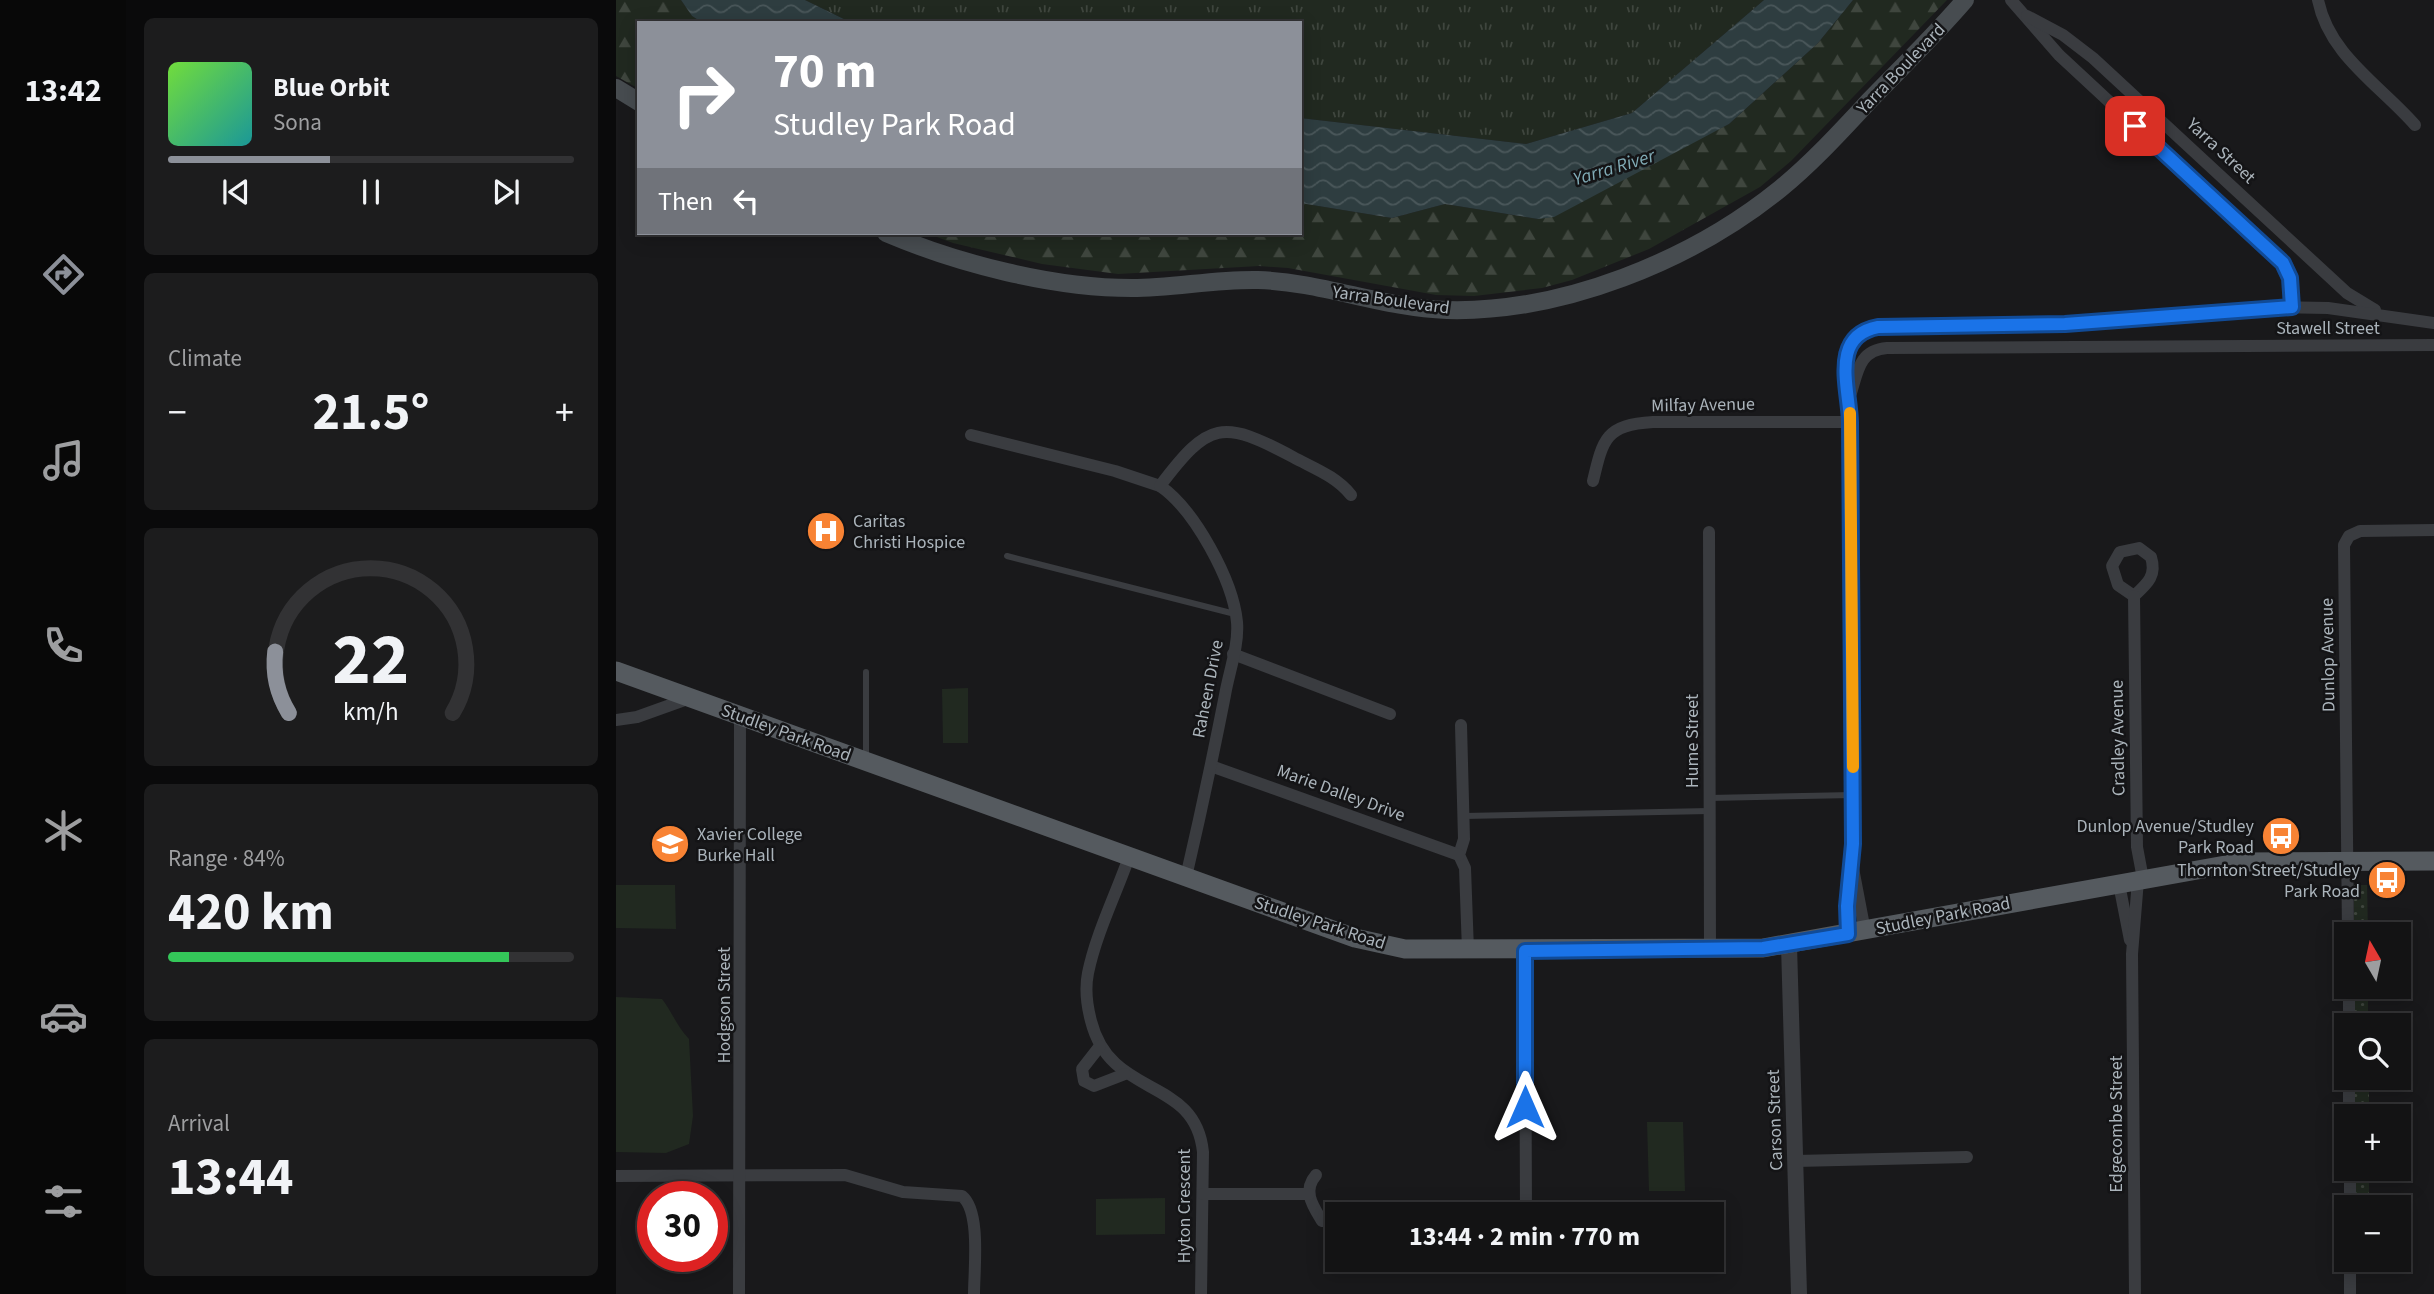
<!DOCTYPE html>
<html lang="en">
<head>
<meta charset="utf-8">
<style>
  :root { --surface:#131314; --page:#1c1c1d; --text:#f1f3f6; --muted:#9d9ea0; --line:#323234; --accent:#8c9099 }
  body { margin:0; font-family:"Source Sans 3",sans-serif; background:var(--page); color:var(--text); height:100vh; display:flex; flex-direction:column; font-size:26px; white-space:nowrap }
  * { box-sizing:border-box; margin:0 }
  p { font-size:23px; color:var(--muted) }
  .icon { flex:none; width:38px; height:38px; fill:none; stroke:currentColor; stroke-width:2; stroke-linecap:round; stroke-linejoin:round }
  .map { position:relative; flex:1; overflow:hidden }
  .drawer { display:flex; flex-direction:column; gap:18px; padding:18px; background:#0a0a0b; width:490px }
  .drawer>* { flex:none }
  .hud { position:absolute; left:21px; top:21px; width:665px; height:214px; border-radius:0px; box-shadow:0 4px 18px #0003,0 0 0 2px var(--line); background:#8c9099; color:#fff; overflow:hidden }
  .needle { width:46px; rotate:351deg }
  .tools { position:absolute; left:1718px; top:922px; display:grid; gap:14px }
  .tools a { display:grid; place-items:center; width:77px; height:77px; border-radius:0px; background:var(--surface); box-shadow:0 4px 18px #0003,0 0 0 2px var(--line); font-size:35px }
  .speed { position:absolute; left:21px; top:1181px; display:flex; gap:14px; font-size:35px; font-weight:700; text-align:center }
  .speed>* { display:grid; place-content:center; width:91px; height:91px; border-radius:50%; background:var(--surface); box-shadow:0 4px 18px #0003,0 0 0 2px var(--line); line-height:1 }
  .speed .limit { border:10px solid #d22; background:#fff; color:#111 }
  .pin { position:absolute; display:grid; place-items:center; width:60px; height:60px; color:#fff; margin:-30px; border-radius:14px; box-shadow:0 4px 10px #0006 }
  .me { position:absolute; width:77px; margin:-38px; rotate:0deg; stroke-linejoin:round; filter:drop-shadow(0 0 5px #0008) }
  .turn { display:flex; align-items:center; gap:24px; height:147px; padding:0 21px; font-size:32px }
  .turn .icon { width:91px; height:91px; stroke-width:2.5 }
  .turn b { display:block; font-size:49px; line-height:60px }
  .then { display:flex; align-items:center; height:66px; padding:0 21px; background:#0003; gap:14px; font-size:26px }
  .big { font-size:52px; font-weight:700; line-height:1.1 }
  .drawer .widget { flex:1; display:flex; flex-direction:column; justify-content:center; gap:10px; min-width:0; padding:0 24px; border-radius:10px; background:var(--page) }
  .drawer .dial { align-items:center; gap:0 }
  .dial svg { height:182px; overflow:visible; fill:none; stroke:var(--line); stroke-width:7; stroke-linecap:round; text-anchor:middle }
  .dial text { fill:var(--text); stroke:none }
  .song { display:flex; align-items:center; gap:21px }
  .cover { width:84px; height:84px; border-radius:10px; background:linear-gradient(135deg,hsl(100 70% 55%),hsl(180 70% 35%)) }
  .played { height:7px; border-radius:4px; background:linear-gradient(90deg,var(--accent) 40%,var(--line) 40%) }
  .keys { display:flex; justify-content:space-around; direction:ltr }
  .heat { display:flex; justify-content:space-between; align-items:center; font-size:38px; direction:ltr }
  .charge { height:10px; border-radius:5px; background:linear-gradient(90deg,#34c759 84%,var(--line) 0) }
  .trip { position:absolute; left:709px; top:1202px; width:399px; height:70px; border-radius:0px; background:var(--surface); box-shadow:0 4px 18px #0003,0 0 0 2px var(--line); font-weight:700; line-height:70px; text-align:center }
  main { display:flex; flex:1; min-height:0 }
  .tabs { display:flex; flex-direction:column; width:126px; justify-content:space-around; align-items:center; background:#080808; color:var(--muted) }
  .tabs .icon { width:49px; height:49px }
  .tabs .on { color:var(--accent) }
  .tabs b { font-size:32px; color:var(--text) }
  .map>svg:first-child { display:block }
  .grass { fill:url(#grass-tufts) }
  .forest { fill:url(#forest-firs) }
  .garden { fill:url(#garden-dots) }
  .pitch { fill:#212920 }
  .water { fill:url(#water-waves) }
  .lines { fill:none; stroke-linecap:round; stroke-linejoin:round }
  .service { stroke:#3a3c40; stroke-width:6 }
  .minor { stroke:#3a3c40; stroke-width:12 }
  .tertiary { stroke:#3a3c40; stroke-width:16 }
  .secondary { stroke:#474c50; stroke-width:18 }
  .primary { stroke:#555a5f; stroke-width:19 }
  .route-casing { stroke:#114b97; stroke-width:18 }
  .route { stroke:#1a73e8; stroke-width:12 }
  .slow { stroke:#f59e0b; stroke-width:12 }
  .labels { text-anchor:middle; dominant-baseline:central; stroke-width:5; stroke-linejoin:round; paint-order:stroke }
  .street-label { font-size:18px; fill:#abb4bb; stroke:#141416 }
  .poi-label { font-size:18px; fill:#abb4bb; stroke:#141416; text-anchor:start }
  .water-label { font-size:19px; font-style:italic; fill:#81acb7; stroke:#141416 }
</style>
</head>
<body>
<main>
<nav class="tabs">
<b>13:42</b>
<svg class="icon on" aria-label="directions" viewBox="0 0 24 24"><path d="M12 3l9 9-9 9-9-9zM9 14v-3h6M13 9l2 2-2 2"/></svg>
<svg class="icon" aria-label="music" viewBox="0 0 24 24"><path d="M9 18V5l10-2v13"/><circle cx="6" cy="18" r="3"/><circle cx="16" cy="16" r="3"/></svg>
<svg class="icon" aria-label="phone" viewBox="0 0 24 24"><path d="M5 4h4l2 5-3 2q2 4 5 5l2-3 5 2v4C11 20 4 13 5 4z"/></svg>
<svg class="icon" aria-label="climate" viewBox="0 0 24 24"><path d="M12 3v18M4 7l16 10M4 17L20 7"/></svg>
<svg class="icon" aria-label="car" viewBox="0 0 24 24"><path d="M5 17H2v-5l4-1 3-4h7l3 4 3 1v5h-3M9 17h6M6 11h13"/><circle cx="7" cy="17" r="2"/><circle cx="17" cy="17" r="2"/></svg>
<svg class="icon" aria-label="filters" viewBox="0 0 24 24"><path d="M4 7h16M4 17h16"/><circle cx="9" cy="7" r="2"/><circle cx="15" cy="17" r="2"/></svg>
</nav>
<section class="drawer">
<div class="widget">
<div class="song"><i class="cover"></i><div><b>Blue Orbit</b><p>Sona</p></div></div>
<div class="played"></div>
<div class="keys"><svg class="icon" aria-label="previous" viewBox="0 0 24 24"><path d="M18 5L8 12l10 7zM5 5v14"/></svg><svg class="icon" aria-label="pause" viewBox="0 0 24 24"><path d="M8 5v14M16 5v14"/></svg><svg class="icon" aria-label="next" viewBox="0 0 24 24"><path d="M6 5l10 7-10 7zM19 5v14"/></svg></div>
</div>
<div class="widget"><p>Climate</p>
<div class="heat"><a>−</a><b class="big">21.5°</b><a>+</a></div>
</div>
<div class="widget dial"><svg viewBox="0 0 100 80">
<path d="M14 69A42 42 0 1 1 86 69"/>
<path d="M14 69A42 42 0 0 1 8 42" stroke="#8c9099"/>
<text x="50" y="56" font-size="32" font-weight="700">22</text>
<text x="50" y="72" font-size="11">km/h</text>
</svg></div>
<div class="widget"><p>Range · 84%</p><b class="big">420 km</b><div class="charge"></div></div>
<div class="widget"><p>Arrival</p><b class="big">13:44</b></div>
</section>
<div class="map">
<svg width="1818" height="1294" viewBox="0 0 1818 1294">
  <defs>
    <pattern id="grass-tufts" width="24" height="20" patternUnits="userSpaceOnUse" patternTransform="scale(1.75)"><rect width="24" height="20" fill="#212920"/><path d="M3 7l-1-3M5 7V3M7 7l1-3M15 17l-1-3M17 17v-4M19 17l1-3" fill="none" stroke="#3f463e"/></pattern>
    <pattern id="forest-firs" width="22" height="20" patternUnits="userSpaceOnUse" patternTransform="scale(1.75)"><rect width="22" height="20" fill="#212920"/><path d="M5 1l3.5 6h-7zM16 11l3.5 6h-7z" fill="#3f463e"/></pattern>
    <pattern id="garden-dots" width="8" height="8" patternUnits="userSpaceOnUse" patternTransform="scale(1.75)"><rect width="8" height="8" fill="#212920"/><path d="M2 2h.1M6 6h.1" fill="none" stroke="#3f463e" stroke-width="1.8" stroke-linecap="round"/></pattern>
    <pattern id="water-waves" width="16" height="10" patternUnits="userSpaceOnUse" patternTransform="scale(1.75)"><rect width="16" height="10" fill="#2e3d40"/><path d="M0 5q4-4 8 0t8 0" fill="none" stroke="#4a575a"/></pattern>
  </defs>
  <rect width="100%" height="100%" fill="#19191b"/>
  <path class="grass" d="M189 0H1148L1016 113 910 144 684 118V23H236Z"/>
  <g class="forest">
    <path d="M0 0H65L76 16 87 23H23V89L0 76Z"/>
    <path d="M1237 0H1331L1175 161 1144 187 1033 249 956 280 926 288 858 296 820 295 672 268 643 266 502 274 426 264 337 243 310 233H684V203L776 218 829 204 922 219 1113 124 1202 43Z"/>
  </g>
  <g class="garden">
    <path d="M1738 885H1751L1752 934H1738Z"/>
    <path d="M1738 987H1752V1025H1739Z"/>
    <rect x="1739" y="1078" width="14" height="38"/>
    <rect x="1740" y="1169" width="13" height="38"/>
  </g>
  <g class="pitch">
    <path d="M352 688V743H327L326 689Z"/>
    <path d="M0 885H59L60 929 0 928Z"/>
    <path d="M0 997 46 999C56 1012 62 1028 73 1039L77 1116 73 1144 50 1153 0 1152Z"/>
    <path d="M1031 1122H1067L1069 1191H1033Z"/>
    <path d="M549 1198V1234L480 1235V1199Z"/>
  </g>
  <g class="water">
    <path d="M65 0H189L236 23H87L76 16Z"/>
    <path d="M1148 0H1237L1202 43 1113 124 938 217 922 219 829 204 776 218 684 203V118L910 144 1016 113Z"/>
  </g>
  <g class="lines">
    <g class="service">
      <path d="M391 556 619 614"/>
      <path d="M250 757V672"/>
      <path d="M1093 798 1237 795"/>
      <path d="M848 816 1093 811"/>
    </g>
    <g class="minor">
      <path d="M1395 0 1443 55 1667 263 1673 278 1676 307"/>
      <path d="M1702 0C1713 55 1764 85 1799 125"/>
      <path d="M1411 16 1447 35 1477 58 1731 293 1759 310"/>
      <path d="M1235 393C1242 370 1244 350 1271 348L1818 345"/>
      <path d="M355 435 499 471 544 486"/>
      <path d="M977 481C987 438 990 425 1037 422H1235"/>
      <path d="M1093 532 1094 949"/>
      <path d="M1523 548 1535 557C1541 576 1531 584 1518 596L1502 585 1496 566 1504 552Z"/>
      <path d="M1518 596 1521 847 1527 879"/>
      <path d="M617 654 774 714"/>
      <path d="M0 720 21 717 74 698"/>
      <path d="M845 725 848 839 843 855 849 868 852 951"/>
      <path d="M595 766 843 855"/>
      <path d="M513 857C500 894 480 934 472 973 469 988 471 1006 475 1021 495 1100 579 1075 587 1152L585 1294"/>
      <path d="M570 877C584 817 597 756 609 695 613 672 623 645 621 622 617 580 578 509 544 486 593 421 606 419 677 457 697 468 720 476 735 495"/>
      <path d="M1503 884 1514 940"/>
      <path d="M1249 931 1237 868 1235 422C1233 387 1214 336 1262 327L1449 324 1660 307 1712 308 1818 323"/>
      <path d="M1232 934 1231 906 1236 875"/>
      <path d="M1732 934 1728 545 1733 536 1744 531 1818 530"/>
      <path d="M909 951 910 1214"/>
      <path d="M1733 987V1026"/>
      <path d="M484 1046 466 1069 468 1081 478 1086 509 1074"/>
      <path d="M1733 1078V1116"/>
      <path d="M1180 1161 1351 1157"/>
      <path d="M1734 1169V1208"/>
      <path d="M700 1175C686 1191 697 1206 706 1221"/>
      <path d="M0 1176 229 1175 287 1192 346 1196C365 1211 358 1270 358 1294"/>
      <path d="M587 1194H693"/>
      <path d="M1734 1260V1294"/>
      <path d="M123 1294 124 717"/>
      <path d="M1519 1294 1516 954 1522 880"/>
    </g>
    <path class="tertiary" d="M1173 945 1183 1294"/>
    <g class="secondary">
      <path d="M0 88 23 102"/>
      <path d="M270 233C343 264 437 288 516 288 558 288 599 279 642 280 706 282 767 308 831 310 946 313 1075 261 1164 189 1197 162 1225 131 1254 100 1286 67 1319 35 1349 0"/>
    </g>
    <path class="primary" d="M0 671 739 938 789 949 1147 948 1626 862 1818 861"/>
  </g>
  <g class="lines">
    <g class="route-casing">
      <path id="route" d="M909 1107V951L1147 948 1232 934 1231 906 1237 844 1234 422C1233 387 1214 336 1262 327L1449 324 1676 307 1674 278 1667 263 1519 126"/>
    </g>
    <use href="#route" class="route"/>
    <path class="slow" d="M1234 413 1237 767"/>
  </g>
  <defs>
    <g id="hospital-disc" transform="scale(2.0125)"><circle r="9.5" fill="#f88334" stroke="#141416"/><path d="M-5-5h3v3.5h4V-5h3V5h-3V1.5h-4V5h-3Z" fill="#fff"/></g>
    <g id="bus-disc" transform="scale(2.0125)"><circle r="9.5" fill="#f88334" stroke="#141416"/><path d="M-5-6H5V4H4V6H2V4H-2V6H-4V4H-5ZM-3.5-4V0h7V-4ZM-3.5 1.2v1.5H-2V1.2ZM2 1.2v1.5H3.5V1.2Z" fill="#fff"/></g>
    <g id="school-disc" transform="scale(2.0125)"><circle r="9.5" fill="#f88334" stroke="#141416"/><path d="M0-5L7-2L0 1L-7-2ZM-4 1L0 2.5L4 1V4Q0 6-4 4Z" fill="#fff"/></g>
  </defs>
  <g fill-rule="evenodd">
    <use href="#hospital-disc" x="210" y="531"/>
    <use href="#bus-disc" x="1665" y="836"/>
    <use href="#school-disc" x="54" y="844"/>
    <use href="#bus-disc" x="1771" y="880"/>
  </g>
  <g class="labels">
    <g class="street-label">
      <text transform="translate(1285 69) rotate(-46)">Yarra Boulevard</text>
      <text transform="translate(1605 151) rotate(43)">Yarra Street</text>
      <text transform="translate(775 300) rotate(8)">Yarra Boulevard</text>
      <text x="1712" y="328">Stawell Street</text>
      <text transform="translate(1087 405) rotate(-1)">Milfay Avenue</text>
      <text transform="translate(1712 655) rotate(-91)">Dunlop Avenue</text>
      <text transform="translate(592 689) rotate(-79)">Raheen Drive</text>
      <text transform="translate(170 733) rotate(20)">Studley Park Road</text>
      <text transform="translate(1502 738) rotate(-91)">Cradley Avenue</text>
      <text transform="translate(1076 741) rotate(-90)">Hume Street</text>
      <text transform="translate(725 793) rotate(20)">Marie Dalley Drive</text>
      <text transform="translate(1327 916) rotate(-11)">Studley Park Road</text>
      <text transform="translate(704 923) rotate(18)">Studley Park Road</text>
      <text transform="translate(108 1005) rotate(-90)">Hodgson Street</text>
      <text transform="translate(1159 1120) rotate(-92)">Carson Street</text>
      <text transform="translate(1500 1124) rotate(-90)">Edgecombe Street</text>
      <text transform="translate(568 1206) rotate(-90)">Hyton Crescent</text>
    </g>
    <g class="poi-label">
      <text x="237" y="521">Caritas<tspan x="237" dy="21">Christi Hospice</tspan></text>
      <text x="1638" y="826" text-anchor="end">Dunlop Avenue/Studley<tspan x="1638" dy="21">Park Road</tspan></text>
      <text x="81" y="834">Xavier College<tspan x="81" dy="21">Burke Hall</tspan></text>
      <text x="1744" y="870" text-anchor="end">Thornton Street/Studley<tspan x="1744" dy="21">Park Road</tspan></text>
    </g>
    <g class="water-label">
      <text transform="translate(998 168) rotate(-17)">Yarra River</text>
    </g>
  </g>
</svg>
<div class="tools">
<a><svg class="needle" viewBox="-14 -14 28 28"><path d="M0-13l5 13h-10z" fill="#e53935"/><path d="M0 13l5-13h-10z" fill="#9d9ea0"/></svg></a>
<a><svg class="icon" aria-label="search" viewBox="0 0 24 24"><circle cx="10" cy="10" r="6"/><path d="M15 15l6 6"/></svg></a>
<a>+</a>
<a>−</a>
</div>
<div class="speed"><div class="limit">30</div></div>
<div class="pin" style="left:1519px;top:126px;background:#d93025"><svg class="icon" aria-label="arrive" viewBox="0 0 24 24"><path d="M6 21V4h12l-3 4 3 4H6"/></svg></div>
<svg class="me" style="left:909px;top:1107px" viewBox="-20 -20 40 40"><path d="M0-17L14 15 0 8-14 15z" fill="#1a73e8" stroke="#fff" stroke-width="4"/></svg>
<div class="trip">13:44 · 2 min · 770 m</div>
<div class="hud">
<div class="turn"><svg class="icon" aria-label="right" viewBox="0 0 24 24"><path d="M7 20v-9h11M14 6l5 5-5 5"/></svg><div><b>70 m</b>Studley Park Road</div></div>
<div class="then">Then<svg class="icon" aria-label="left" viewBox="0 0 24 24"><path d="M17 20v-9H6M10 6l-5 5 5 5"/></svg></div>
</div>
</div>
</main>
</body>
</html>
